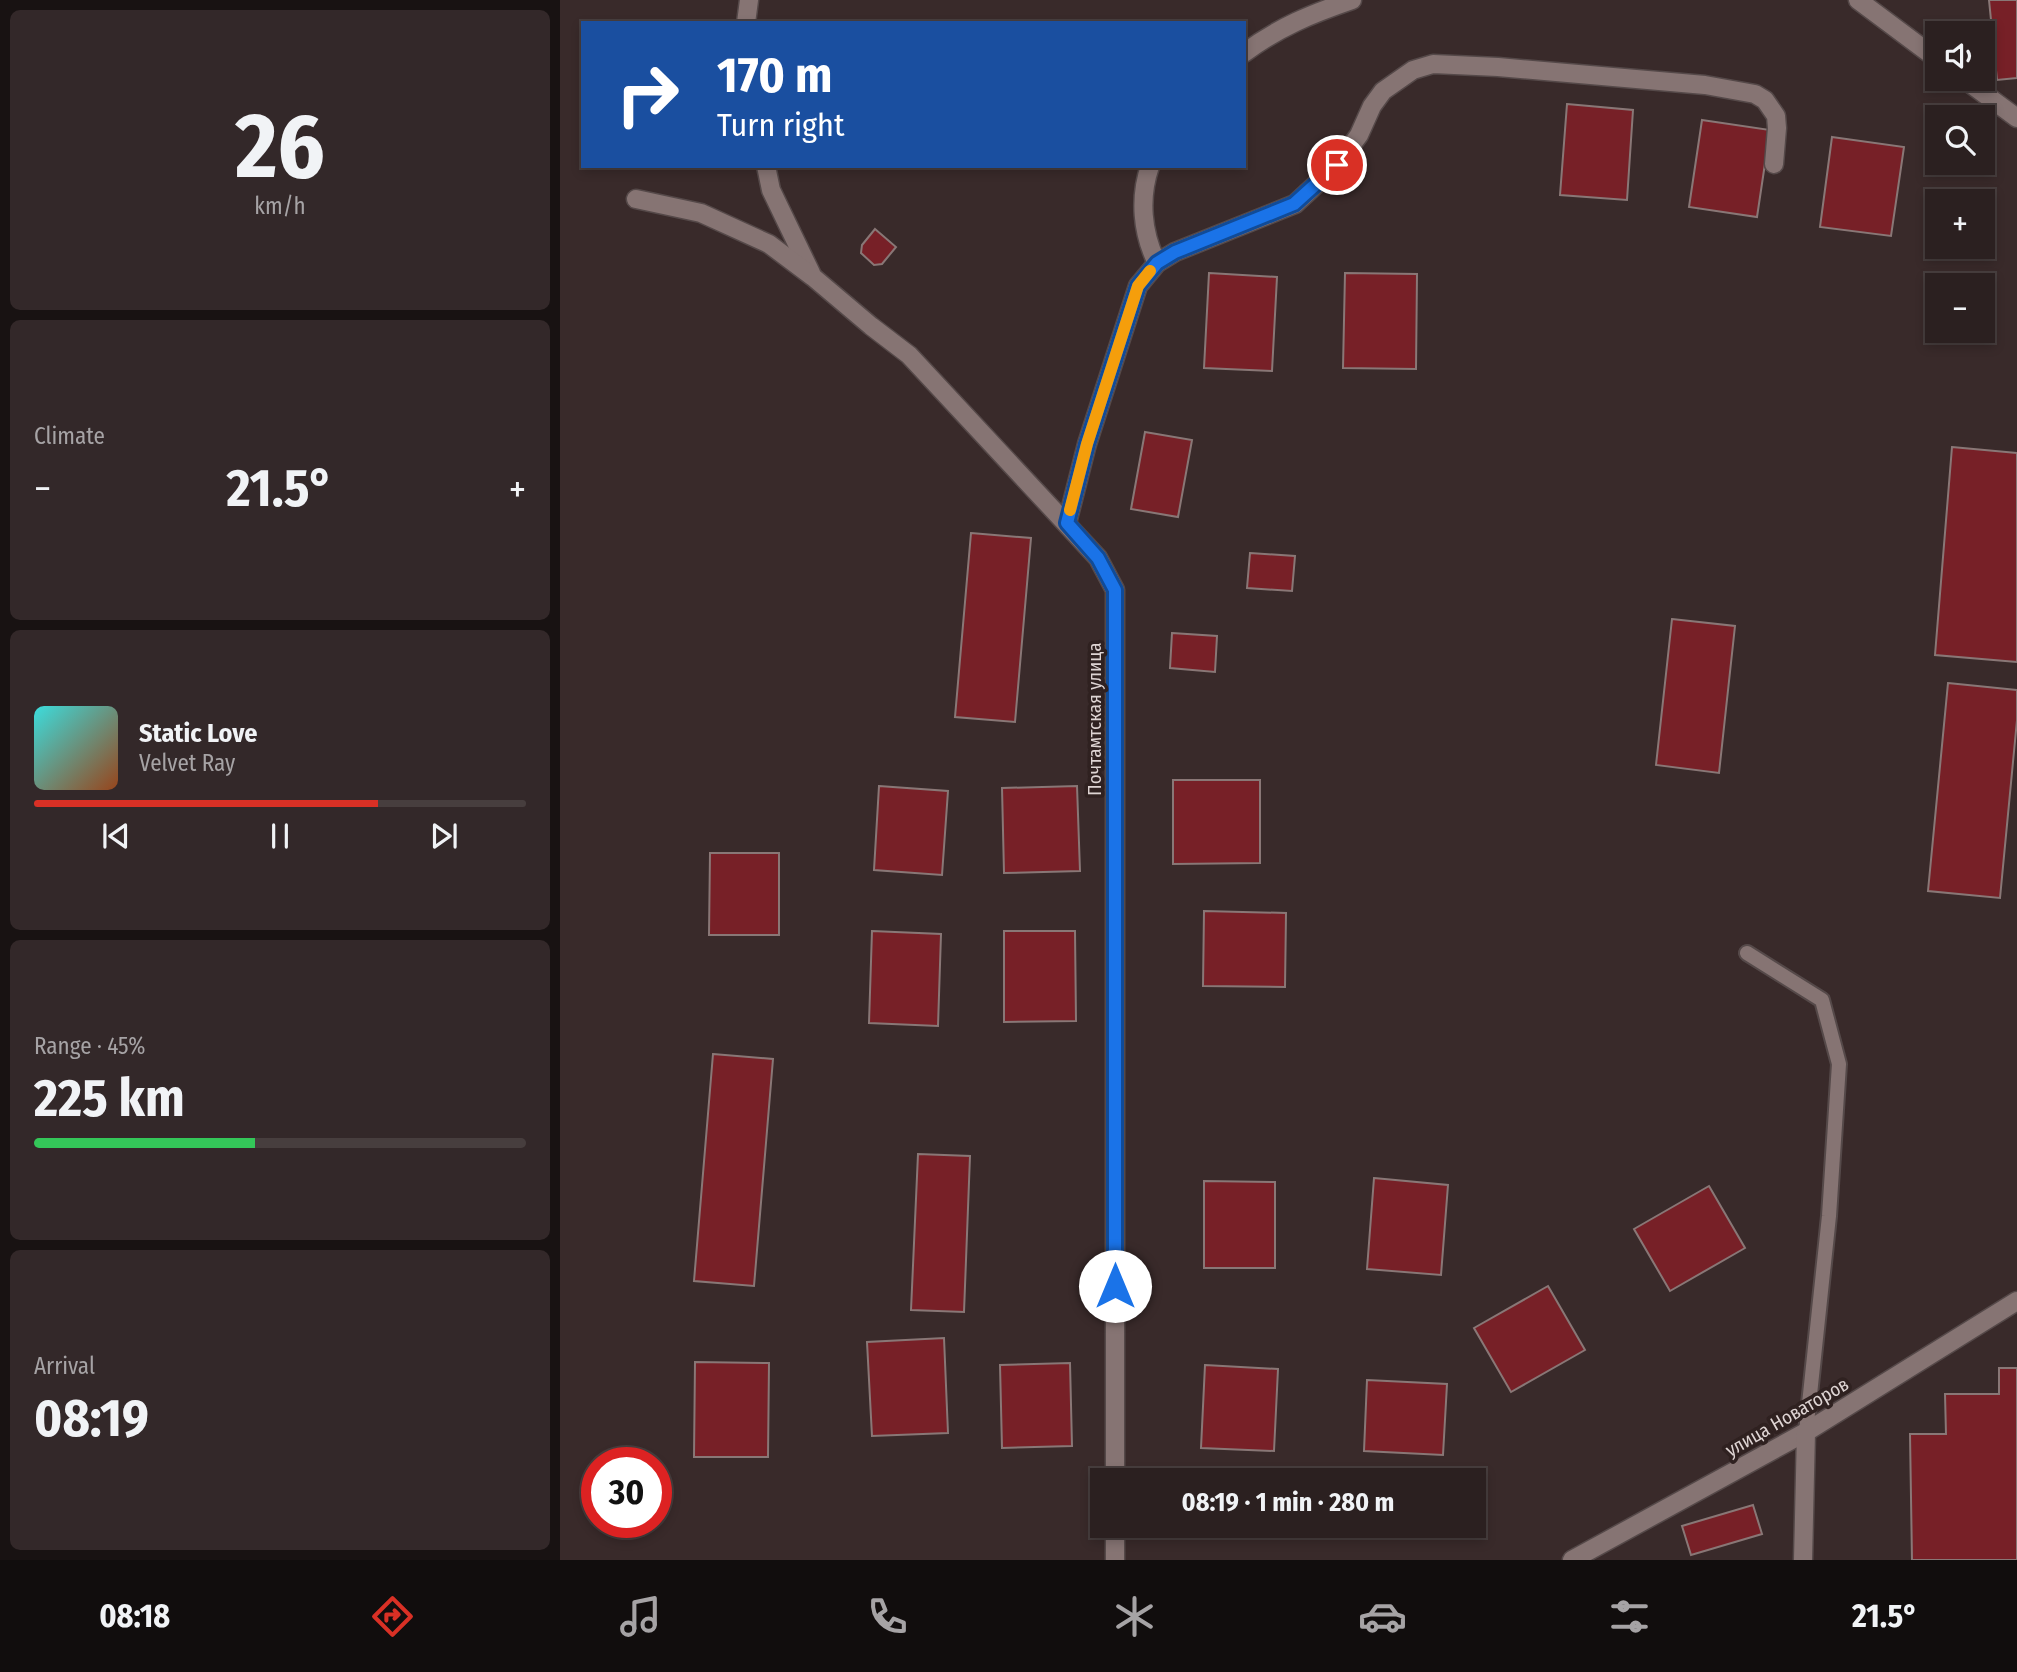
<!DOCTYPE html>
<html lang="en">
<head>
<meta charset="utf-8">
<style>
  :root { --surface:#2b2020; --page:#332829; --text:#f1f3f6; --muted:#a6a3a5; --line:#473e3e; --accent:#d93025 }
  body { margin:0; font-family:"Fira Sans Condensed",sans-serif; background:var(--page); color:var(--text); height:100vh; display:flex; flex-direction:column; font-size:26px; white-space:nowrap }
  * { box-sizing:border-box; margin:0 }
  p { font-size:23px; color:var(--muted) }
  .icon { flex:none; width:38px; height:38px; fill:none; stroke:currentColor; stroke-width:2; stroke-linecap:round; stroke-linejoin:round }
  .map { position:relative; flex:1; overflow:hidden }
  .drawer { display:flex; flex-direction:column; gap:10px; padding:10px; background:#181212; width:560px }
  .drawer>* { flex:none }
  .banner { position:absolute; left:21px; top:21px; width:665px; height:147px; border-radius:0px; box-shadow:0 4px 10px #0003,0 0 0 2px var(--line); background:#1a4fa0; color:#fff; overflow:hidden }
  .controls { position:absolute; left:1365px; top:21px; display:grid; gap:14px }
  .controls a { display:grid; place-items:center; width:70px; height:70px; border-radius:0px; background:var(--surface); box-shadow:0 4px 10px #0003,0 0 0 2px var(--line); font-size:35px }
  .speed { position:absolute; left:21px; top:1447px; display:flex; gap:14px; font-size:35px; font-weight:700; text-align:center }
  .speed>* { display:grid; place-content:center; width:91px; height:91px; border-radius:50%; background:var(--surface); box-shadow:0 4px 10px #0003,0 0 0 2px var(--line); line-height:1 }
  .speed .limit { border:10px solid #d22; background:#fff; color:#111 }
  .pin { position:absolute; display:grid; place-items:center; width:60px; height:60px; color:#fff; margin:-30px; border:4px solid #fff; border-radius:50%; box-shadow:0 2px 7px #0007 }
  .me { position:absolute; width:77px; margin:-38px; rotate:0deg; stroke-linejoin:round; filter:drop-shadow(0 0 5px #0008) }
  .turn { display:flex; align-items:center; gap:24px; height:147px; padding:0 21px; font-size:32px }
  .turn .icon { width:91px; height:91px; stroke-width:2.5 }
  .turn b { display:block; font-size:49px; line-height:60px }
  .big { font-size:52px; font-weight:700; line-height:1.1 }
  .drawer .widget { flex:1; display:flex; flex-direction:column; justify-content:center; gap:10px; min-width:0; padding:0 24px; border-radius:10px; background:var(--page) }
  .drawer .dial { align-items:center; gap:0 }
  .dial b { font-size:91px; line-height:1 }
  .song { display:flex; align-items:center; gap:21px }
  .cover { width:84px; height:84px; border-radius:10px; background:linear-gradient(135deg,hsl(180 70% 55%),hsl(20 70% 35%)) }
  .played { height:7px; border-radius:4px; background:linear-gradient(90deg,var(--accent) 70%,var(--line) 70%) }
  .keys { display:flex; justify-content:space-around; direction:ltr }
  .heat { display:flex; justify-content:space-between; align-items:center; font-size:38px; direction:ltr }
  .charge { height:10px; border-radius:5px; background:linear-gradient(90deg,#34c759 45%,var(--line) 0) }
  .trip { position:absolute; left:530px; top:1468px; width:396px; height:70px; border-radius:0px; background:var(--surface); box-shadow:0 4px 10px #0003,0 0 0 2px var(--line); font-weight:700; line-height:70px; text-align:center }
  .tabs { display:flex; height:112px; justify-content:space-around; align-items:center; background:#110d0d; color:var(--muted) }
  .tabs .icon { width:49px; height:49px }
  .tabs .selected { color:var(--accent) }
  .tabs b { font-size:32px; color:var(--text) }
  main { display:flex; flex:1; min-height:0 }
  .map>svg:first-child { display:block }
  .building { fill:#772027; stroke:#897776; stroke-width:2 }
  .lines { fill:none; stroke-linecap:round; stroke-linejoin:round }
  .service-casing { stroke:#554949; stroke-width:18 }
  .minor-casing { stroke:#554949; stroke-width:21 }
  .tertiary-casing { stroke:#554949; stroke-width:21 }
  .service { stroke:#867473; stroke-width:14 }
  .minor { stroke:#867473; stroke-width:18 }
  .tertiary { stroke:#867473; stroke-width:18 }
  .route-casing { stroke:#114b97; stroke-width:18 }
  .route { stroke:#1a73e8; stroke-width:12 }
  .slow { stroke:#f59e0b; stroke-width:12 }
  .labels { text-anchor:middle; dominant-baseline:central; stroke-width:7; stroke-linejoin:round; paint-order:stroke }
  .street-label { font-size:19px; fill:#ded4d3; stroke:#2f2120 }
</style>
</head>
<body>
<main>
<section class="drawer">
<div class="widget dial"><b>26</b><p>km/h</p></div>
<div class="widget"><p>Climate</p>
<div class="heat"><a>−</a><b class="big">21.5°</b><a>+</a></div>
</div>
<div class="widget">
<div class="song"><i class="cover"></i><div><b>Static Love</b><p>Velvet Ray</p></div></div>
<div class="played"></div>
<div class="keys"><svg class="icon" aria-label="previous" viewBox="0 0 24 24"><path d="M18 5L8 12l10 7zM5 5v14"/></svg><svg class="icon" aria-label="pause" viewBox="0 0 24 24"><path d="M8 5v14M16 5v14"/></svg><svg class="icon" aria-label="next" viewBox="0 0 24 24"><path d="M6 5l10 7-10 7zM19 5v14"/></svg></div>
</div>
<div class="widget"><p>Range · 45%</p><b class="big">225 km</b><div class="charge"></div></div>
<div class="widget"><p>Arrival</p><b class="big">08:19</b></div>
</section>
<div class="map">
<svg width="1457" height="1560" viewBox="0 0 1457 1560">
  <rect width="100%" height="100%" fill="#392a2a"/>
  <g class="building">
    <path d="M1429 0H1457V78L1437 80Z"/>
    <path d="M1007 104 1073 110 1067 200 1000 195Z"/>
    <path d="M1142 120 1210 130 1197 217 1129 207Z"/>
    <path d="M1272 137 1344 147 1331 236 1260 227Z"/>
    <path d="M315 229 336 247 322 264 314 265 301 253 302 245Z"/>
    <path d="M649 273 717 277 712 371 644 368Z"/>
    <path d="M785 273 857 274 856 369 783 368Z"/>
    <path d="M585 432 632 440 618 517 571 509Z"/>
    <path d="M1392 447 1457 453V662L1375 655Z"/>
    <path d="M411 533 471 538 455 722 395 717Z"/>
    <path d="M690 553 735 556 732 591 687 588Z"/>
    <path d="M1112 619 1175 626 1159 773 1096 765Z"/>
    <path d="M612 633 657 636 655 672 610 668Z"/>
    <path d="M1388 683 1457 690V720L1440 898 1368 891Z"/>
    <path d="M613 780H700V863L613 864Z"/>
    <path d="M319 786 388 791 382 875 314 870Z"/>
    <path d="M517 786 520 871 444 873 442 788Z"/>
    <path d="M150 853H219V935H149Z"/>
    <path d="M644 911 726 913 725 987 643 986Z"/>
    <path d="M312 931 381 934 378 1026 309 1023Z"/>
    <path d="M444 931H515L516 1021 444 1022Z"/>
    <path d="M153 1054 213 1059 194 1286 134 1281Z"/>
    <path d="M358 1154 410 1156 404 1312 351 1310Z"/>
    <path d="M814 1178 888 1185 881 1275 807 1269Z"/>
    <path d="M644 1181 715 1182V1268H644Z"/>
    <path d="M1149 1186 1185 1248 1110 1291 1074 1229Z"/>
    <path d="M988 1286 1025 1350 951 1392 914 1328Z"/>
    <path d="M384 1338 388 1433 312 1436 307 1342Z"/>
    <path d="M135 1362 209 1363 208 1457H134Z"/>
    <path d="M510 1363 512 1446 442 1448 440 1365Z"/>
    <path d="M645 1365 718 1369 714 1451 641 1448Z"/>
    <path d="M1439 1368H1457V1560H1352L1350 1434H1386L1385 1394H1439Z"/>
    <path d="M807 1380 887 1384 883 1455 804 1451Z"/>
    <path d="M1193 1505 1202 1534 1131 1555 1122 1526Z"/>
  </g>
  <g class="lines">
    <g class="service-casing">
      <path id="service" d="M1187 953 1262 1000 1279 1064 1269 1216 1246 1432"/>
    </g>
    <g class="minor-casing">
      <g id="minor">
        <path d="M1298 0 1377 59"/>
        <path d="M186 23 189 0"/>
        <path d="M684 53C719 27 751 14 792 0"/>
        <path d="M1404 79 1457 118"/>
        <path d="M206 166 211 190 251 273"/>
        <path d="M590 166C579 198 582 233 597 263"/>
        <path d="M76 199 141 213 209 244 253 277 311 326 349 355 538 558 555 590V1480"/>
        <path d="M507 523 527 444 578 286 597 263 615 252 735 204 777 165 799 135 812 106 823 91 853 70 873 64 938 67 1145 85 1195 94 1205 100 1216 116 1217 128 1214 164"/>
        <path d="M555 1526V1560"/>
        <path d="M1012 1560 1246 1432"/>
      </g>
    </g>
    <g class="tertiary-casing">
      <path id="tertiary" d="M1243 1560 1246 1432 1457 1301"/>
    </g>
    <use href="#service" class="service"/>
    <use href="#minor" class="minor"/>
    <use href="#tertiary" class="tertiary"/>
  </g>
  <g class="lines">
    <g class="route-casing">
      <path id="route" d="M555 1286V590L538 558 507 523 527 444 578 286 597 263 615 252 734 204 777 165"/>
    </g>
    <use href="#route" class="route"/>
    <path class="slow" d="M510 510 527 444 578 286 590 271"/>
  </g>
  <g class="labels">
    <g class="street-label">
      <text transform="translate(534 719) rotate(-90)">Почтамтская улица</text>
      <text transform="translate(1227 1417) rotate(-30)">улица Новаторов</text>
    </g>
  </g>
</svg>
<div class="controls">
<a><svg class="icon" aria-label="sound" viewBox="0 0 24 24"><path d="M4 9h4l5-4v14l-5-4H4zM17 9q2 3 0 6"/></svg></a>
<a><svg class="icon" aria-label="search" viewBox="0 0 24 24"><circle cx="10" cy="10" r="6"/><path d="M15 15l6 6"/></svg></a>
<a>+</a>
<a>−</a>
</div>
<div class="speed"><div class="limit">30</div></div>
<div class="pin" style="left:777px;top:165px;background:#d93025"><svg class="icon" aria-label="arrive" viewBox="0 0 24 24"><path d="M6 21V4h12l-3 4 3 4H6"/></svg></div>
<svg class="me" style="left:555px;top:1286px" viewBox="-20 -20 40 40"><circle r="19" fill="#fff"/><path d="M0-13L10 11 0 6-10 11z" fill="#1a73e8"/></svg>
<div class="trip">08:19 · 1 min · 280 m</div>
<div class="banner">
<div class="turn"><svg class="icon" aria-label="right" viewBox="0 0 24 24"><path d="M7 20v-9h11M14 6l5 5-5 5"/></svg><div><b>170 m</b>Turn right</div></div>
</div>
</div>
</main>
<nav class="tabs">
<b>08:18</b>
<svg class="icon selected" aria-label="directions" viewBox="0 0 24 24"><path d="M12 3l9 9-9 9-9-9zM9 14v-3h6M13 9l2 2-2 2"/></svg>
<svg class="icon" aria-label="music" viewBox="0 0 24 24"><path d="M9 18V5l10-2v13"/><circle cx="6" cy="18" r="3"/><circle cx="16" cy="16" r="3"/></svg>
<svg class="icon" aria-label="phone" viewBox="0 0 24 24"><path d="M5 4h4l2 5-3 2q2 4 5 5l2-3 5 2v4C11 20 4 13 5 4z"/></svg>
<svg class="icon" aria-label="climate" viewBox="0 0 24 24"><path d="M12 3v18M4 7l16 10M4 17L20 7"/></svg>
<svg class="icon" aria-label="car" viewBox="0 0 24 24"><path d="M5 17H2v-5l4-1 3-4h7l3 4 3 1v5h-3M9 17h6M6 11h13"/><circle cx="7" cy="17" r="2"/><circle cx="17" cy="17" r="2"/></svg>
<svg class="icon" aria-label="filters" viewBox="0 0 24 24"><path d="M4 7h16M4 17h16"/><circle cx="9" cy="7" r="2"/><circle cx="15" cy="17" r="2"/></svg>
<b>21.5°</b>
</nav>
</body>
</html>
